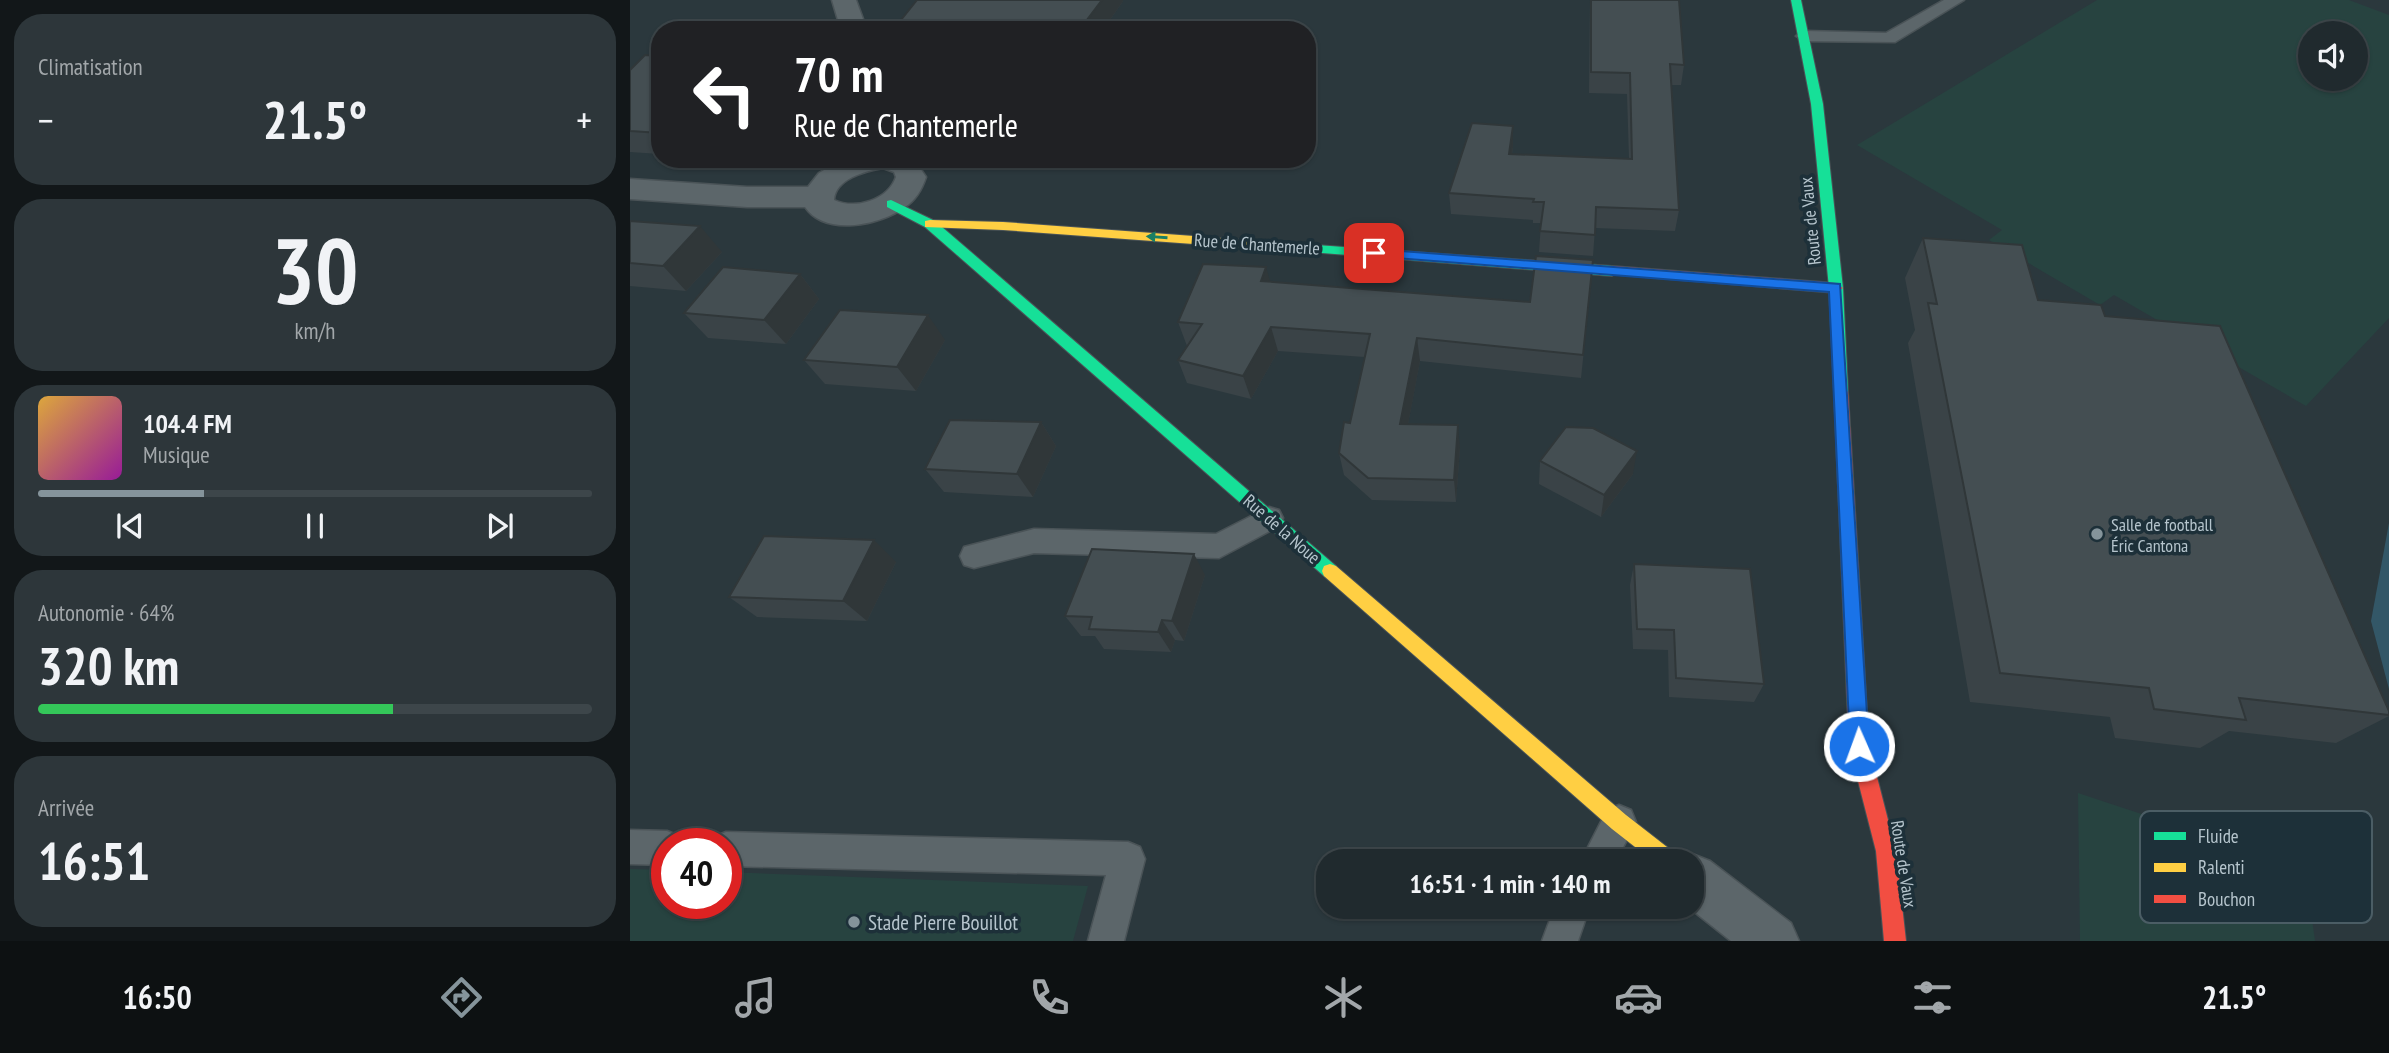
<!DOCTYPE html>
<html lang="fr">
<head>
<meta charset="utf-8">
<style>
  :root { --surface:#202a2e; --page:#2d363a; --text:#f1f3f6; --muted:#a2a7aa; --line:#3d464a; --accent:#85949b }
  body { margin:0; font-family:"PT Sans Narrow",sans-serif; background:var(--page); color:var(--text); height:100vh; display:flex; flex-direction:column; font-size:26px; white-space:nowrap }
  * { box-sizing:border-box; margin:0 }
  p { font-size:23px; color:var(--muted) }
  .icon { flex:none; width:38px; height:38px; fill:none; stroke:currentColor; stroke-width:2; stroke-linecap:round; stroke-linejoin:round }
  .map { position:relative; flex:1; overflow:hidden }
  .side { display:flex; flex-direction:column; gap:14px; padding:14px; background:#121719; width:630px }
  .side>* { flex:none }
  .hud { position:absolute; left:21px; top:21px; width:665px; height:147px; border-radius:28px; box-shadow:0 2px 5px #0004,0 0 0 2px var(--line); background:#202124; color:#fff; overflow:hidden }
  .controls { position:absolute; left:1668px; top:21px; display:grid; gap:14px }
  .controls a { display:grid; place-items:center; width:70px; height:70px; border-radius:50%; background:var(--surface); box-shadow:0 2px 5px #0004,0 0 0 2px var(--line); font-size:35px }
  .speed { position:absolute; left:21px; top:828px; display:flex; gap:14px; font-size:35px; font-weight:700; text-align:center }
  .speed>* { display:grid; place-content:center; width:91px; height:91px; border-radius:50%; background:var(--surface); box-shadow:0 2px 5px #0004,0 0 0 2px var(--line); line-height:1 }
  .speed .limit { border:10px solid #d22; background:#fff; color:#111 }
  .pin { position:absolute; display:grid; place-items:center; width:60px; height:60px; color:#fff; margin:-30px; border-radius:14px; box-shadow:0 4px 10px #0006 }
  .me { position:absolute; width:77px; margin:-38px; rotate:358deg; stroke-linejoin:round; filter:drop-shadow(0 0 5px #0008) }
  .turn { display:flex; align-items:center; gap:24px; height:147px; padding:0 28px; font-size:32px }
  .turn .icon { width:91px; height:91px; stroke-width:2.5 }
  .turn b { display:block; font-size:49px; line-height:60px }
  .big { font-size:52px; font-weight:600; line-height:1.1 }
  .side .widget { flex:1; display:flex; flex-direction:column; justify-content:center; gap:10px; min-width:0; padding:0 24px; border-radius:28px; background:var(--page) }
  .side .dial { align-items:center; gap:0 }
  .dial b { font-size:91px; line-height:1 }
  .song { display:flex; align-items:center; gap:21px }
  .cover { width:84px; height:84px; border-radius:10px; background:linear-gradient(135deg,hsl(40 70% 55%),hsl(300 70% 35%)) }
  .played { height:7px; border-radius:4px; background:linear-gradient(90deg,var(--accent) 30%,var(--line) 30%) }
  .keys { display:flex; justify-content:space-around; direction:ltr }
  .heat { display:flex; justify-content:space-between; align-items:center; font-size:38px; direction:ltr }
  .charge { height:10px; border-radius:5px; background:linear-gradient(90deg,#34c759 64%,var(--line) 0) }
  .trip { position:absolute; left:686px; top:849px; width:388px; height:70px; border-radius:28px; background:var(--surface); box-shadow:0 2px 5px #0004,0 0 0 2px var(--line); font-weight:600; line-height:70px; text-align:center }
  .tab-bar { display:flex; height:112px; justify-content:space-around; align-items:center; background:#0d1112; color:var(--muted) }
  .tab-bar .icon { width:49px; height:49px }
  .tab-bar .current { color:var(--accent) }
  .tab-bar b { font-size:32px; color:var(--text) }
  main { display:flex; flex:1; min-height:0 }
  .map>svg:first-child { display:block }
  .green { fill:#274340; fill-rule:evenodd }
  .water { fill:#335767 }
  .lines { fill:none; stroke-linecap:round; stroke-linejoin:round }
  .lane-casing { stroke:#4a5357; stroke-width:3 }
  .street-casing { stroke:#4a5357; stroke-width:3 }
  .fast-casing { stroke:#4a5357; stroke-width:2 }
  .slow-casing { stroke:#4a5357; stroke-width:2 }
  .jam-casing { stroke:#4a5357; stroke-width:2 }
  .lane { fill:#5c666a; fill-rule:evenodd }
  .street { fill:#5c666a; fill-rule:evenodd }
  .fast { fill:#16e098; fill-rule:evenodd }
  .slow { fill:#ffcf43; fill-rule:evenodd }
  .jam { fill:#f24e42; fill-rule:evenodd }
  .wall { fill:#3a4347 }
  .shaded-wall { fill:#303739 }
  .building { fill:#444e52; stroke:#303739; stroke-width:2 }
  .oneway { fill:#1a7f64 }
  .route { fill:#1a73e8; stroke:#114b97; stroke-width:2 }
  .poi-dot { fill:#85949b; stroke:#1d3039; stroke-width:2.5 }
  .labels { text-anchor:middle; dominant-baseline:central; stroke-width:7; stroke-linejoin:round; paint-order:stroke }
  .street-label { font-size:18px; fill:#b6c5cd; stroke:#1d3039 }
  .poi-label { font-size:18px; fill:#b6c5cd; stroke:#1d3039; text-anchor:start }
  .near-poi-label { font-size:21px; fill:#b6c5cd; stroke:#1d3039; text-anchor:start }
  .key { fill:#1d3039; stroke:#4b5d65; stroke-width:2 }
  .key-label { font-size:19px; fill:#b6c5cd }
</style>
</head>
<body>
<main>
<section class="side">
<div class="widget"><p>Climatisation</p>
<div class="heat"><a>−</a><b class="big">21.5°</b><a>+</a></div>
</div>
<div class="widget dial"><b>30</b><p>km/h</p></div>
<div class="widget">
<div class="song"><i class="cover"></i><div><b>104.4 FM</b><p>Musique</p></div></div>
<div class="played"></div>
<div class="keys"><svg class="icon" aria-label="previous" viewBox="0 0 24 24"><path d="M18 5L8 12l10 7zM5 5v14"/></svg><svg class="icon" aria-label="pause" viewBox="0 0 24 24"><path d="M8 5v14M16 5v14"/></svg><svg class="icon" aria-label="next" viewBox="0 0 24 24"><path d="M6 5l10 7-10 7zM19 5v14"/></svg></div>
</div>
<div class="widget"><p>Autonomie · 64%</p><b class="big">320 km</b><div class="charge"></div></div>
<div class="widget"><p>Arrivée</p><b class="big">16:51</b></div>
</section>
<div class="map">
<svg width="1759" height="941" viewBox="0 0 1759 941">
  <rect width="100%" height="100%" fill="#2b383d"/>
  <g class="green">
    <path d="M1467 0H1719L1759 15V318L1676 406 1484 295 1470 305 1359 240 1372 230 1227 145ZM1680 33H1726V79H1680Z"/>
    <path d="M1448 793 1675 868 1685 941H1450Z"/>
    <path d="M0 869 37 870V903H96V872L458 886 443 941H0Z"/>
  </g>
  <path class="water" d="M1759 523V689L1741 621Z"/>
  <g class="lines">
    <g class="lane-casing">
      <g id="lane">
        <path d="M1314 0H1334L1265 42 1175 41 1166 36 1175 31 1256 33Z"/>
        <path d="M639 507 649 510 653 518 649 526 589 558 404 553 344 568 334 565 330 556 334 547 404 529 586 534Z"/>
        <path d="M989 805 1001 810 1006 822 986 861H951L977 810Z"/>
        <path d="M0 830 37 831 49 836 52 844H37V865L0 864Z"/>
        <path d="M96 832 498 842 510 847 515 859 494 941H458L476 875 96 866V844H81L84 837Z"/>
        <path d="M925 906H960L948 941H912Z"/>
      </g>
    </g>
    <g class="street-casing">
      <g id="street">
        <path d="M202 0H226L237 30H211Z"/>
        <path d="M213 159H284L296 177C292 189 286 200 275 207 251 225 195 237 175 207H117L0 199V179L117 187H178L189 173ZM253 168 264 172 266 177C258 200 226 210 204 200 205 179 235 171 253 168Z"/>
        <path d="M1062 854 1080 861 1161 923 1169 941H1101L1057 906H1062V861H1045Z"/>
      </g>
    </g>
    <g class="fast-casing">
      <g id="fast">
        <path d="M1161 0H1171L1193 104 1213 288 1218 392 1211 398 1204 392 1199 288 1181 104Z"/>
        <path d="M261 200 305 221 706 566 708 571 706 576 700 578 694 576 295 227 257 207V201Z"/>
        <path d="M672 244 982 266 989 271 982 276 667 251V245Z"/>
      </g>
    </g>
    <g class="slow-casing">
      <g id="slow">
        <path d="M300 220 373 222 672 244 679 248 672 252 373 230 295 227V221Z"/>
        <path d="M700 564 706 566 996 815 1046 854 1049 861H1023L982 829 694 576 692 571 694 566Z"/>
      </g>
    </g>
    <g class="jam-casing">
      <g id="jam">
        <path d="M982 266 1206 283 1213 288 1206 293 977 274V268Z"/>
        <path d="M1211 386 1218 392 1239 746 1266 851 1276 941H1254L1246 851 1219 746 1204 392Z"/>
      </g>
    </g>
    <use href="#lane" class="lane"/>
    <use href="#street" class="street"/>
    <use href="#fast" class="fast"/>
    <use href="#slow" class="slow"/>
    <use href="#jam" class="jam"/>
  </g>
  <g class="wall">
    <path d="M287 0H493V1L473 30H263Z"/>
    <path d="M960 0H1049L1054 65 1051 85H1041L1049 210 1045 231 965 228 963 256 909 252 911 223H903V220L821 214 819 193 883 147 882 154 999 159 997 94 959 93Z"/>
    <path d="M30 56V154L0 152V70Z"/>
    <path d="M0 221 92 252 56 291 0 286Z"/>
    <path d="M1293 238 1408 300 1475 316 1759 711V716L1706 743 1599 731 1570 748 1485 738 1480 717 1340 702 1278 343 1285 330 1275 278Z"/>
    <path d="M170 274 189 299 156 344 78 338 54 313Z"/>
    <path d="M640 282 900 302 961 284 951 378 790 361 778 424 830 448 826 502 742 500 714 475 709 453 720 423 735 357 648 351 621 399 557 383 548 360 557 346 548 322Z"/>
    <path d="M315 340 286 391 195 384 174 360Z"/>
    <path d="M411 422 426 446 403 497 314 492 295 469Z"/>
    <path d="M910 461 1003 474 971 517 909 484Z"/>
    <path d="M266 562 237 621 127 617 99 597Z"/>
    <path d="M1004 564 1134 684 1124 702 1039 697 1038 650 1003 649 1000 585Z"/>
    <path d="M575 575 554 641 545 640 541 652 474 649 465 636H451L435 616Z"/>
  </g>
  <g class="shaded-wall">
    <path d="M472 0H493V1L473 30H450Z"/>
    <path d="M883 126V147L879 175V154Z"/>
    <path d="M70 226 92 252 56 291 33 266Z"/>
    <path d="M636 267 643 291 631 281Z"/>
    <path d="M170 274 189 299 156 344 134 320Z"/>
    <path d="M298 315 315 340 286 391 267 367Z"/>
    <path d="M641 327 648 351 621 399 613 376Z"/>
    <path d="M787 338 790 361 774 446 770 424Z"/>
    <path d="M411 422 426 446 403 497 387 474Z"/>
    <path d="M828 425 830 448 826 502 824 480Z"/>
    <path d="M1007 451 1003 474 971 517 974 495Z"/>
    <path d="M244 540 266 562 237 621 213 601Z"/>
    <path d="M564 554 575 575 554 641 542 621Z"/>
    <path d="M532 620 545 640 541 652 528 632Z"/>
  </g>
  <g class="building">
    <path d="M287 0H472L450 29 362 26 360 30H263Z"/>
    <path d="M961 0H1049L1054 65 1040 64 1049 210 966 207 965 235 910 231 914 202H903L904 199 819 193 842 123 883 126 879 154 1002 159 1000 73 961 72Z"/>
    <path d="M15 55 30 56V133L0 131V70Z"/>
    <path d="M0 221 70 226 33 266 0 263Z"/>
    <path d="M1293 238 1392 245 1408 300 1471 305 1475 316 1590 326 1759 711V715L1609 698 1616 720 1524 709 1519 688 1370 673 1298 303 1307 304Z"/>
    <path d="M906 256 963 260 953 355 787 338 770 424 828 425 824 480 738 478 709 453 714 422 720 423 740 334 641 327 613 376 548 360 572 324 548 322 573 264 636 267 631 281 900 302Z"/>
    <path d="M93 267 170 274 134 320 54 313Z"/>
    <path d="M210 310 298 315 267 367 174 360Z"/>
    <path d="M320 420 411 422 387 474 295 469Z"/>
    <path d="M936 427 963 428 1007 451 974 495 910 461Z"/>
    <path d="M134 536 244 540 213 601 99 597Z"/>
    <path d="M462 549 564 554 542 621 532 620 528 632 459 629 462 617 435 616Z"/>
    <path d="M1004 564 1120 569 1134 684 1046 678 1044 630 1007 629Z"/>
  </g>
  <defs><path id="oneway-solid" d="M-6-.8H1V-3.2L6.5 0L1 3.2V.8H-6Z" transform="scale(1.75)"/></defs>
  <use class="oneway" href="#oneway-solid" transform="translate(527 237) rotate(-176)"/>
  <path class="route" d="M744 249 1210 284 1239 746 1236 753 1229 755 1222 753 1220 746 1199 292 740 256V250Z"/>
  <g class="poi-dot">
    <circle cx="1467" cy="534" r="7"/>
    <circle cx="224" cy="922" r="7"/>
  </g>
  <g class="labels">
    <g class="street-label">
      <text transform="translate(1180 221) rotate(-96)">Route de Vaux</text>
      <text transform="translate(627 244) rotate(4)">Rue de Chantemerle</text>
      <text transform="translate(652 529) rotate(41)">Rue de la Noue</text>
      <text transform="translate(1274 864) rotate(81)">Route de Vaux</text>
    </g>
    <g class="poi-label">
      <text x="1481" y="524">Salle de football<tspan x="1481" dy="21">Éric Cantona</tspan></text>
    </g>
    <g class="near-poi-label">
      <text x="238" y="922">Stade Pierre Bouillot</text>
    </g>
  </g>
  <rect x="1510" y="811" width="232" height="112" rx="10" class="key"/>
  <rect x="1524" y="832" width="32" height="8" fill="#16e098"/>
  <rect x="1524" y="863" width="32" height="9" fill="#ffcf43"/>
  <rect x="1524" y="895" width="32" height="8" fill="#f24e42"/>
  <g class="key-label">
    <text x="1568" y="843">Fluide</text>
    <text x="1568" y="874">Ralenti</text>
    <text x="1568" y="906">Bouchon</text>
  </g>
</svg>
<div class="controls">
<a><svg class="icon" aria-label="sound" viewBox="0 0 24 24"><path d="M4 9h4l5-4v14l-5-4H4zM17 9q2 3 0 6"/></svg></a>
</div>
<div class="speed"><div class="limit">40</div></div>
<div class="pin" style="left:744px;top:253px;background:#d93025"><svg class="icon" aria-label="arrive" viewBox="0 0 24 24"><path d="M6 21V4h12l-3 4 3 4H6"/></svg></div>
<svg class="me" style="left:1229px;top:746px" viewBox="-20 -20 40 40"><circle r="17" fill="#1a73e8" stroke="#fff" stroke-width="3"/><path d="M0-11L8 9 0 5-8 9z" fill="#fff"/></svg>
<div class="trip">16:51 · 1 min · 140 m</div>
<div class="hud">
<div class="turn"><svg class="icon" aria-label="left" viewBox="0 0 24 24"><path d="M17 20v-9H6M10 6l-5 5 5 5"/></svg><div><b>70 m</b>Rue de Chantemerle</div></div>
</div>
</div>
</main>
<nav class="tab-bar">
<b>16:50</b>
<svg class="icon current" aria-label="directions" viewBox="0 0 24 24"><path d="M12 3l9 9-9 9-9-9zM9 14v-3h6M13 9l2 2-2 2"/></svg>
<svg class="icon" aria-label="music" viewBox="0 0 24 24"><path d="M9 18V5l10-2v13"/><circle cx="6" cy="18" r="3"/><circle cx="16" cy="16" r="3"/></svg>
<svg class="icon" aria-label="phone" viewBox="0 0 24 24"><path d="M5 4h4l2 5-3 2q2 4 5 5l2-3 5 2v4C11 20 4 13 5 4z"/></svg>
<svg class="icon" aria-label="climate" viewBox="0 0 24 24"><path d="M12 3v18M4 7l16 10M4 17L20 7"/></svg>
<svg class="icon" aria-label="car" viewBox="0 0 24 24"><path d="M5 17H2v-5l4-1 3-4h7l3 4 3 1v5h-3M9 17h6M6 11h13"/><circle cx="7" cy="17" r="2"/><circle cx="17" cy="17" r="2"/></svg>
<svg class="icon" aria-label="filters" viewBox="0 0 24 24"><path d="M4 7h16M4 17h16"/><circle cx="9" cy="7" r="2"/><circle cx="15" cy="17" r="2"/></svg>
<b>21.5°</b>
</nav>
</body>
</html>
